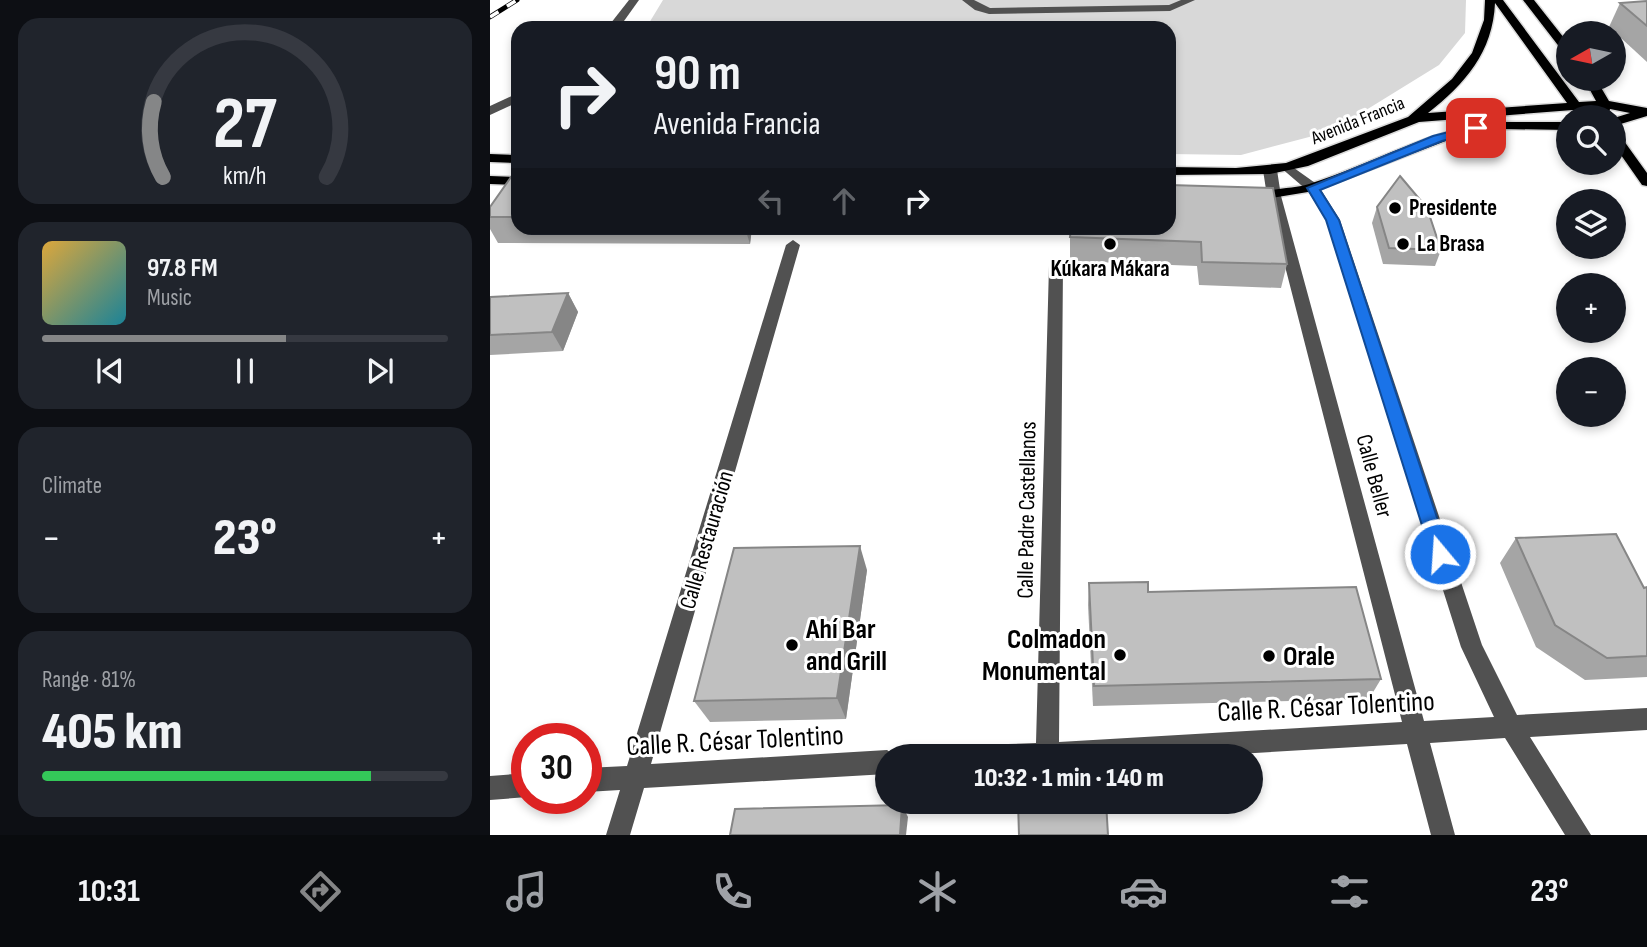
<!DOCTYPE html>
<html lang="en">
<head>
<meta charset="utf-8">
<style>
  :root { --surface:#171b24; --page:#20242c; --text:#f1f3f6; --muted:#9ea1a6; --line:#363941; --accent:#858687 }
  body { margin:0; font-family:"Sofia Sans Condensed",sans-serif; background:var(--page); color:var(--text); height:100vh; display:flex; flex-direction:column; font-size:26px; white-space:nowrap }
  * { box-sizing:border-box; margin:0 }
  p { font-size:23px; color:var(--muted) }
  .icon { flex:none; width:38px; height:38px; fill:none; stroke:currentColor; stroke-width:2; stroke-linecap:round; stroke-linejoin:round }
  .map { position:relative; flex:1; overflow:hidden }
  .details { display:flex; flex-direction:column; gap:18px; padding:18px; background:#0d0f14; width:490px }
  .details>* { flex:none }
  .guide { position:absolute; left:21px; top:21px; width:665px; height:214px; border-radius:21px; box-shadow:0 4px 10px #0003; background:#171b24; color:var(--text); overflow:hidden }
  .needle { width:46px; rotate:261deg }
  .fabs { position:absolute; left:1066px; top:21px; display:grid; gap:14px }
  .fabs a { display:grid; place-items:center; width:70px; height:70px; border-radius:50%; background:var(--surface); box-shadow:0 4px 10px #0003; font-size:35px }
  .speed { position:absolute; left:21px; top:723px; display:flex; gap:14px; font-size:35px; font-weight:700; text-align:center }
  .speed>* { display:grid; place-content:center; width:91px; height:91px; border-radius:50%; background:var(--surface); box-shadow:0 4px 10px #0003; line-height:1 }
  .speed .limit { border:10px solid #d22; background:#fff; color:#111 }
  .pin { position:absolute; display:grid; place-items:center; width:60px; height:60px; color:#fff; margin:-30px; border-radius:14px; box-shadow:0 4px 10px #0006 }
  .me { position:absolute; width:77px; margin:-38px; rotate:342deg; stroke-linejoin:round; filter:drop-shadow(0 0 5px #0008) }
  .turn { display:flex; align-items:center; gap:24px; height:147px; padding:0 28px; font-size:32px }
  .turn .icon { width:91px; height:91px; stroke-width:2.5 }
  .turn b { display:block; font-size:49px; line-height:60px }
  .lanes { display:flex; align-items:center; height:66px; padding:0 28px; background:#0003; justify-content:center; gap:35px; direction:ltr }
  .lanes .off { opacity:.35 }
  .big { font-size:52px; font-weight:800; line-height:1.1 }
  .details .tile { flex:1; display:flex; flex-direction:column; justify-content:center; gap:10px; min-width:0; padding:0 24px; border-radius:21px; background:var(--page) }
  .details .dial { align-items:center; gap:0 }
  .dial svg { height:182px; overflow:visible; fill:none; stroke:var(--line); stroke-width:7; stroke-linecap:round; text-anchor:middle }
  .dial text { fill:var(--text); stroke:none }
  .song { display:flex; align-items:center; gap:21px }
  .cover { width:84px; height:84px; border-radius:10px; background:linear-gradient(135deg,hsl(40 70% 55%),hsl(190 70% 35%)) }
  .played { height:7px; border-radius:4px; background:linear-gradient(90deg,var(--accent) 60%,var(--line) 60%) }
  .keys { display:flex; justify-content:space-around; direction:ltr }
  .heat { display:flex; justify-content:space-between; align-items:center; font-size:38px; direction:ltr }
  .charge { height:10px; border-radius:5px; background:linear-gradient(90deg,#34c759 81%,var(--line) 0) }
  .trip { position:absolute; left:385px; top:744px; width:388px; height:70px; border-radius:35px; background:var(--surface); box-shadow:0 4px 10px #0003; font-weight:800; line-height:70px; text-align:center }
  .tab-bar { display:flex; height:112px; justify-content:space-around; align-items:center; background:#090b0e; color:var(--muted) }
  .tab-bar .icon { width:49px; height:49px }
  .tab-bar .selected { color:var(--accent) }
  .tab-bar b { font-size:32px; color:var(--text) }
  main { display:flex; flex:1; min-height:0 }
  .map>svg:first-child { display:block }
  .green { fill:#d8d8d8 }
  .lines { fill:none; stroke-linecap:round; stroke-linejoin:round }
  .major-casing { stroke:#dbdbdb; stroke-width:3 }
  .minor { fill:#515151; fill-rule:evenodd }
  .major { fill:#000; fill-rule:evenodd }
  .rail-casing { stroke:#000; stroke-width:5 }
  .rail { stroke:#fff; stroke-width:3.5; stroke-dasharray:10; stroke-linecap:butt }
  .wall { fill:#a5a5a5 }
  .shaded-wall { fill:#868686 }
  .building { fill:#c0c0c0; stroke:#868686; stroke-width:2 }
  .route { fill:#1a73e8; stroke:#114b97; stroke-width:2 }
  .poi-dot { fill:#000; stroke:#fff; stroke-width:2.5 }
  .labels { text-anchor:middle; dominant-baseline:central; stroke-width:6; stroke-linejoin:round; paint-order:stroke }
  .far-street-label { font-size:19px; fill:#000; stroke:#fff }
  .poi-label { font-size:23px; font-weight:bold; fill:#000; stroke:#fff; text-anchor:start }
  .street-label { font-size:23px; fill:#000; stroke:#fff }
  .near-poi-label { font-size:28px; font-weight:bold; fill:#000; stroke:#fff; text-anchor:start }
  .near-street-label { font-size:28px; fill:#000; stroke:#fff }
</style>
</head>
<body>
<main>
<section class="details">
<div class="tile dial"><svg viewBox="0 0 100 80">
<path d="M14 69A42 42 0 1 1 86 69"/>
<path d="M14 69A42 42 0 0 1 10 36" stroke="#858687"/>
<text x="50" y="56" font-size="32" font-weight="700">27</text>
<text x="50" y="72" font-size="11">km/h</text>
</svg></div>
<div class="tile">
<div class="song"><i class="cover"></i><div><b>97.8 FM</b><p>Music</p></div></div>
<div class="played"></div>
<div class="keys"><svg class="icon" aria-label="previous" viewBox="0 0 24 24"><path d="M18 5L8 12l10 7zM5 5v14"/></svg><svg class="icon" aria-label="pause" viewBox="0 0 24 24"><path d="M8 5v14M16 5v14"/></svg><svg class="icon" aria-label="next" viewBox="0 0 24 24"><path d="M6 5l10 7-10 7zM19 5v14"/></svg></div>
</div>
<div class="tile"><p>Climate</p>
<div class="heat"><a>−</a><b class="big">23°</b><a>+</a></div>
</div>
<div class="tile"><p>Range · 81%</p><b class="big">405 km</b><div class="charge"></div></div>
</section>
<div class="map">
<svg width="1157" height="835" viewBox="0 0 1157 835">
  <rect width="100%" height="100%" fill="#fff"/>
  <path class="green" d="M173 0H976L975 33 949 65 842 131 751 155 679 154V28H156Z"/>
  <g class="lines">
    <g class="major-casing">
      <g id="major">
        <path d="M995 0H1013L1089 102 1106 101 1094 79H1106L1119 101 1157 108V116L1124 126V118L1140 113 1120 109 1118 117H1112L1108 114 1107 108 1099 109 1109 117H1095L1083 110 929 122 818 166 780 174 679 175V167L746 168 796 163 918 117 962 79 982 53 994 20ZM1005 3 1077 103 938 113C975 84 1003 52 1005 3Z"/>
        <path d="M1033 0H1044L1078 43V54L1074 53Z"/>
        <path d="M1010 122H1078V130L1010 129 974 134 824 191 763 201 756 197C766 189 804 189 819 184 884 164 942 127 1010 122Z"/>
        <path d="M1124 133 1129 134 1157 173V186L1152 185 1124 145Z"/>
        <path d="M0 154 28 155V163L0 162Z"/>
        <path d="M0 176 28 177V185L0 184Z"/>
      </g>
    </g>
    <g class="minor">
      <path d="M139 0H149L129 28H117Z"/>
      <path d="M472 0H484L500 8 679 5 691 0H705L680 11 499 14 485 10Z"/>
      <path d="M28 93V102L0 115V106Z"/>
      <path d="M797 163 828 185 850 220 992 645 1027 715 1157 708V730L1040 737 1101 835H1075L1015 738 940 743 965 835H941L917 744 714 756H506L510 748 518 744 546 743 559 266 566 261 573 266 569 742 912 722 777 196 773 170 780 166 787 170 791 196 934 721 1004 717 971 647 836 220 818 191 790 167Z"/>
      <path d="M303 240 310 245 161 764 397 750 406 756H397V774L154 788 140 835H116L130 790 96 792V768L137 766 296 245Z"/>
      <path d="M37 773V797L0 800V776Z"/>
    </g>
    <use href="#major" class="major"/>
    <g class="rail-casing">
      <path id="rail" d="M0 17 27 0"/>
    </g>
    <use href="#rail" class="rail"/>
  </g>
  <g class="wall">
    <path d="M1157 1V62L1119 27 1130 3Z"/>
    <path d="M28 177V228H262L260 244 8 243 0 229V207Z"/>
    <path d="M887 207 951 250 945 266 893 264 882 223Z"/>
    <path d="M679 228 797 264 791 288 709 285 707 266 580 261V237Z"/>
    <path d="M78 293 88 312 73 351 0 355V297Z"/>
    <path d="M1026 538 1154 588 1157 587V677L1095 680 1046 647 1010 563Z"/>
    <path d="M377 570 356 719 220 722 204 701Z"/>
    <path d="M599 583 658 592 891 679 879 699 603 706 598 605Z"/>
  </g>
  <g class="shaded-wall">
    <path d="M255 228H262L260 244Z"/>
    <path d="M78 293 88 312 73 351 62 332Z"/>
    <path d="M370 546 377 570 356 719 347 698Z"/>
    <path d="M412 805 418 817 416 835H410Z"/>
  </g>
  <g class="building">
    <path d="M1157 1V26L1130 3Z"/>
    <path d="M910 176 937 208 951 250 899 248 887 207Z"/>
    <path d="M21 177H28V217H0V207Z"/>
    <path d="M679 185 783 188 797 264 712 262 711 242 580 237 581 228H679Z"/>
    <path d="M78 293 62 332 0 335V297Z"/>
    <path d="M1126 534 1154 588 1157 587V656L1117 658 1065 625 1026 538Z"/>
    <path d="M370 546 347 698 204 701 244 548Z"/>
    <path d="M658 582V592L866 587 891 679 604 686 599 583Z"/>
    <path d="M528 802H616L618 835H529Z"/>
    <path d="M412 805 410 835H240L245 809Z"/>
  </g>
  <path class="route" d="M986 125 990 126V131L952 141 830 190 849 220 959 554 957 560 950 562 944 560 941 554 836 220 817 188 943 136Z"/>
  <g class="poi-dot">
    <circle cx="905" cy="208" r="7"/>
    <circle cx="620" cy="244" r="7"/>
    <circle cx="913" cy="244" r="7"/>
    <circle cx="302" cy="645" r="7"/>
    <circle cx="630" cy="655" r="7"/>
    <circle cx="779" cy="656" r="7"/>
  </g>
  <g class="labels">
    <g class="far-street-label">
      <text transform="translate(868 121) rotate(-22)">Avenida Francia</text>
    </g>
    <g class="poi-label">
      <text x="919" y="208">Presidente</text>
      <text x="927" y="244">La Brasa</text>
      <text x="620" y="269" text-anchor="middle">Kúkara Mákara</text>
    </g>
    <g class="street-label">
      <text transform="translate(884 476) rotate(75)">Calle Beller</text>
      <text transform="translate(537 510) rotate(-89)">Calle Padre Castellanos</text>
      <text transform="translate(217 540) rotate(-74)">Calle Restauración</text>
    </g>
    <g class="near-poi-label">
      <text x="316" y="629">Ahí Bar<tspan x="316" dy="32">and Grill</tspan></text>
      <text x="616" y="639" text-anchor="end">Colmadon<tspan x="616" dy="32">Monumental</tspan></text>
      <text x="793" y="656">Orale</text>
    </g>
    <g class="near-street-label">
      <text transform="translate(836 707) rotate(-3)">Calle R. César Tolentino</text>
      <text transform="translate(245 741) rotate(-3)">Calle R. César Tolentino</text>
    </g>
  </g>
</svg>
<div class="fabs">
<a><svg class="needle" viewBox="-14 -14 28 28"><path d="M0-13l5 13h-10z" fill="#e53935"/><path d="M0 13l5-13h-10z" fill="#9ea1a6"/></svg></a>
<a><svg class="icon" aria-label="search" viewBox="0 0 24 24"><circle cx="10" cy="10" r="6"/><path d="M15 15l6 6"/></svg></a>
<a><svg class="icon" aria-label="layers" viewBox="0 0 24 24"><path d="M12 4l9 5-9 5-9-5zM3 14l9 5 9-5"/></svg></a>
<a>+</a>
<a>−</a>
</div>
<div class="speed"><div class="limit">30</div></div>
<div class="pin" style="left:986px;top:128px;background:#d93025"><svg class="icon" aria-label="arrive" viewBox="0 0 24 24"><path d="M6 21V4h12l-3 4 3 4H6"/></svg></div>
<svg class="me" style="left:950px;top:554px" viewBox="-20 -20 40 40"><circle r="17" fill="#1a73e8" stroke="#fff" stroke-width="3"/><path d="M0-11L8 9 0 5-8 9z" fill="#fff"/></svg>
<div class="trip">10:32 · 1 min · 140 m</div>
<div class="guide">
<div class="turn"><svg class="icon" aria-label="right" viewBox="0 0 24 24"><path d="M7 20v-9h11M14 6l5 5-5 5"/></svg><div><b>90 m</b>Avenida Francia</div></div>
<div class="lanes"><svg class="icon off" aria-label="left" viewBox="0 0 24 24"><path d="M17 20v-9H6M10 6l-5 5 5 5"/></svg><svg class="icon off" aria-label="ahead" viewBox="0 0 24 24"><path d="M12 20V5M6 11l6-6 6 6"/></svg><svg class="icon" aria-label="right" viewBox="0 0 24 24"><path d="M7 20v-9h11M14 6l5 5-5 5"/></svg></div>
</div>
</div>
</main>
<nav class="tab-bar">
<b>10:31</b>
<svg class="icon selected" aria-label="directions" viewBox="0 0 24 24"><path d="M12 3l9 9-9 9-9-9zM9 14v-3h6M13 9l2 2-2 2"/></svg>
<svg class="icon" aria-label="music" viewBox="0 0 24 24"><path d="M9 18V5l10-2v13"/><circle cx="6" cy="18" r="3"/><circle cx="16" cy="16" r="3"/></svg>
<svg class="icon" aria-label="phone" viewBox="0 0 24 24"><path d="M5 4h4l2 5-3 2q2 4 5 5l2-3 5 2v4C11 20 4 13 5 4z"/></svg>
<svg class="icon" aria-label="climate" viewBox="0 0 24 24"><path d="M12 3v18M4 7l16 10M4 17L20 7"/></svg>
<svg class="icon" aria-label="car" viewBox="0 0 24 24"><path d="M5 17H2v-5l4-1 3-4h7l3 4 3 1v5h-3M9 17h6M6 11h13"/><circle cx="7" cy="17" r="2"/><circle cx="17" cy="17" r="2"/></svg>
<svg class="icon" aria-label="filters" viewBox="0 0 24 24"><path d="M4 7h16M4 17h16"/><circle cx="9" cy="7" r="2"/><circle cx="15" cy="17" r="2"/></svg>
<b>23°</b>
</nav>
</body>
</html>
